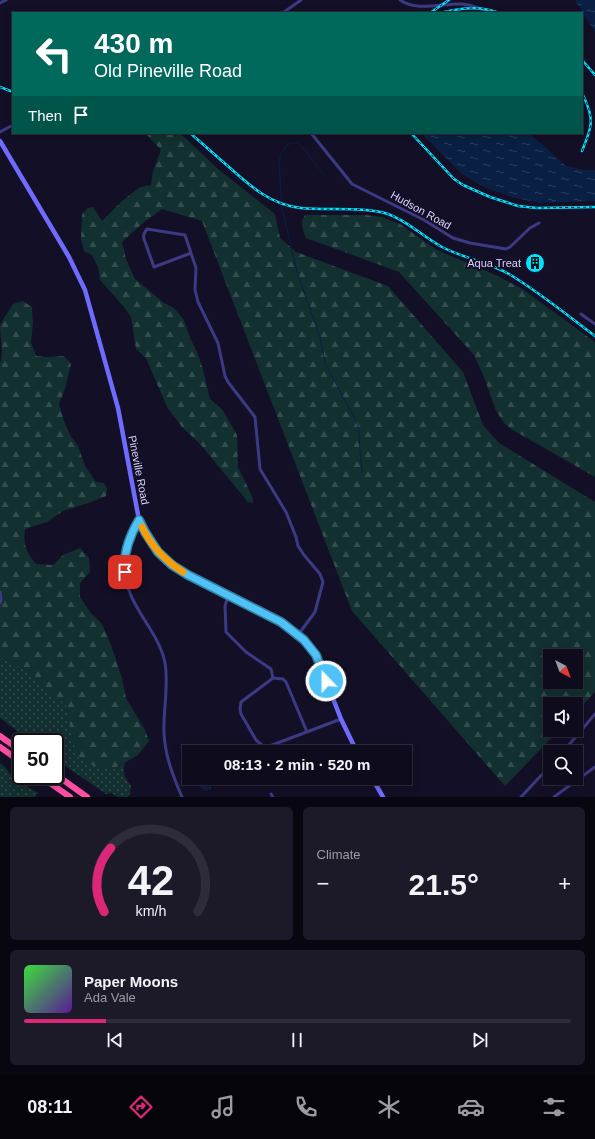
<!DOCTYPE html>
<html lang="en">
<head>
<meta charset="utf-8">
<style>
  :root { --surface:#0e0b1c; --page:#1c1929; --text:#f1f3f6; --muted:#9b9ba3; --line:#2e2b3b; --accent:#db2777 }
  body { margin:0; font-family:Helvetica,sans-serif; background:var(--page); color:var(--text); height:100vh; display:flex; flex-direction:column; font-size:15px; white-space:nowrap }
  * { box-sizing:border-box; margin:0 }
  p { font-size:13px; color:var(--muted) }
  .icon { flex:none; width:22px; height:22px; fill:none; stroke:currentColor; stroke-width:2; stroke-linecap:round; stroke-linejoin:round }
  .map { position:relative; height:797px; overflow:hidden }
  .details { display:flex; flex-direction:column; gap:10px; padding:10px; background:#08060f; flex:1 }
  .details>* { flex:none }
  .banner { position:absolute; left:12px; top:12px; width:571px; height:122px; border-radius:0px; box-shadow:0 2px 10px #0003,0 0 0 1px var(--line); background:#00695c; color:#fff; overflow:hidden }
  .needle { width:26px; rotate:139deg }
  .controls { position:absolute; left:543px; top:649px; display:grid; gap:8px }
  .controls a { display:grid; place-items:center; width:40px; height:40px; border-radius:0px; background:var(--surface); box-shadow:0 2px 10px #0003,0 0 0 1px var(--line); font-size:20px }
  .speed { position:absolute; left:12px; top:733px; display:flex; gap:8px; font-size:20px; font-weight:700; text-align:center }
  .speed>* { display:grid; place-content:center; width:52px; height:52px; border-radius:50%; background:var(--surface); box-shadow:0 2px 10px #0003,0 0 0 1px var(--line); line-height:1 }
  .speed .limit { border:2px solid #111; border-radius:6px; background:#fff; color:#111 }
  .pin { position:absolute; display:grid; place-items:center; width:34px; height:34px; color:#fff; margin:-17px; border-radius:8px; box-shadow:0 2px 6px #0006 }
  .me { position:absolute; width:44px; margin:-22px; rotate:338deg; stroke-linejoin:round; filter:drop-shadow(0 0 3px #0008) }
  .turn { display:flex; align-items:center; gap:14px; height:84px; padding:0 16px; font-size:18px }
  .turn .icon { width:52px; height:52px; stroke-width:2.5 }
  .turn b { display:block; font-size:28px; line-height:34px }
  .then { display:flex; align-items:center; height:38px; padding:0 16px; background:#0003; gap:8px; font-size:15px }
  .big { font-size:30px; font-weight:700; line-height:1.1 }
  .details .tile { flex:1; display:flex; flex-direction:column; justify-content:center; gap:6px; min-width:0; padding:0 14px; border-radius:6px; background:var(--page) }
  .details .dial { align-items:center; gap:0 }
  .dial svg { height:104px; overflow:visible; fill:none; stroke:var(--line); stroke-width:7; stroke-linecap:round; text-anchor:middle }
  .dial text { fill:var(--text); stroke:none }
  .song { display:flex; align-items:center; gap:12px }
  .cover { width:48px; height:48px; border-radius:6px; background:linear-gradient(135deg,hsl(120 70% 55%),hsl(270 70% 35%)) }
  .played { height:4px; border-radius:2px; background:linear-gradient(90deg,var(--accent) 15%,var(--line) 15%) }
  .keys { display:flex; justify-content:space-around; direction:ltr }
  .heat { display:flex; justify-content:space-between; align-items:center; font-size:22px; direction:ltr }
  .details .tiles { flex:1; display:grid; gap:10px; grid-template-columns:1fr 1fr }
  .tile:last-child { grid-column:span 2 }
  .trip { position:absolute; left:182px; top:745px; width:230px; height:40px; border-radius:0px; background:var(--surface); box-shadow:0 2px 10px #0003,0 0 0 1px var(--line); font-weight:700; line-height:40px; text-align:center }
  .dock { display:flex; height:64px; justify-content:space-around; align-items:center; background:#06040b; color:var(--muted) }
  .dock .icon { width:28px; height:28px }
  .dock .selected { color:var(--accent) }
  .dock b { font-size:18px; color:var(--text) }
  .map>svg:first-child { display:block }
  .grass { fill:url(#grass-dots) }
  .forest { fill:url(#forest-firs); fill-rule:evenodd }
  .water { fill:url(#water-ripples) }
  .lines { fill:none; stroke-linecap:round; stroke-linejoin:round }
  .stream { stroke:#0a1f44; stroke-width:1 }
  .street { stroke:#3d3a85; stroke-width:3 }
  .secondary { stroke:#6f6bff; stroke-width:4.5 }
  .highway { stroke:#ff4fa3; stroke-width:6 }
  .rail-casing { stroke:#00e5ff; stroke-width:2.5 }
  .rail { stroke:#130f26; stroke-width:1; stroke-dasharray:3; stroke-linecap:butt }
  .route-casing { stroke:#337fa1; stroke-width:10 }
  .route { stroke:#4fc3f7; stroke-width:7 }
  .slow { stroke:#f59e0b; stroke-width:7 }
  .labels { text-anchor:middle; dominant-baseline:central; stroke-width:4; stroke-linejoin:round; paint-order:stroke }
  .street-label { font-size:11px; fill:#d9d4ff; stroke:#130f26 }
  .poi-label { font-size:11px; fill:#d9d4ff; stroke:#130f26; text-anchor:end }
</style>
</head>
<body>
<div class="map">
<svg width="595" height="797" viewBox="0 0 595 797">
  <defs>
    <pattern id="grass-dots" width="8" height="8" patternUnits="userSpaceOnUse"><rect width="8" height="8" fill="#12302f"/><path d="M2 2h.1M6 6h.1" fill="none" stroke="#344d4e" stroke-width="1.8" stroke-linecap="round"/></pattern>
    <pattern id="forest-firs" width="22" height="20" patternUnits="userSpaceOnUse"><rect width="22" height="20" fill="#12302f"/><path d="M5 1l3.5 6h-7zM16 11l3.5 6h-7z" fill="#344d4e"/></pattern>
    <pattern id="water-ripples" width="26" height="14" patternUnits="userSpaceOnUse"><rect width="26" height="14" fill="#0a1f44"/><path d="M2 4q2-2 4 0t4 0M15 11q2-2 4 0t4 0" fill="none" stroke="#2d3f60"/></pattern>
  </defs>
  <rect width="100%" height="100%" fill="#130f26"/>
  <g class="grass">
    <path d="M0 657 31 672 50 692 67 705 73 739V752L112 770 125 763C122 773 125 778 131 786L130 794 128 797H118L111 793 106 794 55 759V742H32L0 718Z"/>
    <path d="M0 763C8 768 9 774 16 780 23 785 31 788 38 793L35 797H0Z"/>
  </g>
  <g class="forest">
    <path d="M145 133H180L218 169 275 214 280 238 296 252 388 286 463 372 483 425 499 443 595 502V692L576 712V704H550V730H559L505 786 352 611 202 221 162 209 143 223 122 242 126 259 135 279 164 303 174 308 184 320 190 338 197 352 203 369 210 399 222 409 237 435 238 467 252 496 253 503 248 502 201 445 182 427 167 407 146 358 136 349 131 317 124 307 100 280 98 267 92 255 84 251 81 239 82 214 88 208 93 207 102 221 122 201 140 187 151 185 153 171 161 150ZM550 656H576V682H550Z"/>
    <path d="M305 215H366L382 217 400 224 437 250 491 273 521 288 595 342V477L511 429 504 423 496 411 484 377 474 355 399 272 306 238C303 230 299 223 305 215Z"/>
    <path d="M23 301 32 307 33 323 31 342 36 356 48 357 64 356 71 364 65 389 59 404 64 421 70 435 78 446 85 466 96 482 104 483 107 489 106 496 88 503 63 511 47 522 25 529C23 545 26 552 36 564L53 565 63 555 80 548 89 558 90 572 80 583V597L90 612 102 624 111 645 122 678 126 698 145 730 149 741 138 755 112 770 99 768 86 762 73 752V739L66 705 50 692 31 672 0 657V363C4 353 0 338 0 326 3 318 9 311 13 304Z"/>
  </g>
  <g class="water">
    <path d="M575 0H595V32Z"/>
    <path d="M421 133H529L566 166 585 170H595V201L540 203 511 197 482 186 462 174Z"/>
    <path d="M195 778C205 778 210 778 211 789L206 791 195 784Z"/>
  </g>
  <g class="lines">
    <path class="stream" d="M325 176 299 143H292L287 145 281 153 279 163 282 208 297 272 320 337 325 363 358 425 362 473"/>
    <g class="street">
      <path d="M400 0C417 12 443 3 462 4 472 5 480 8 489 13"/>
      <path d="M0 3 6 0"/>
      <path d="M279 13 284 12 301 0"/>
      <path d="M0 132 13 125"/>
      <path d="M311 133 352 184 424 220 453 238 470 243 506 249 510 247 530 228 539 223"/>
      <path d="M191 253 154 267 144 239C143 235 144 233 147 229L185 235 196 268 195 290 198 302 218 343 225 376 228 382 255 417 260 469 286 512 296 537 298 546 304 555 320 574 323 582 315 612 298 635"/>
      <path d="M581 314 595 324"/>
      <path d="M139 520C133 530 130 538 128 548 127 553 124 558 124 563 123 587 137 608 149 627 156 638 163 650 165 663 169 686 163 710 164 733 165 756 173 776 182 797"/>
      <path d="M0 592 1 600 0 603"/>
      <path d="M228 596 225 606 226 632 246 652 271 669 273 678"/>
      <path d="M307 732 286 682 283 679 273 678 241 702 240 709 241 714 256 740 264 747H267L341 719"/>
      <path d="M563 752 595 714"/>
      <path d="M271 794 273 797"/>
      <path d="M521 797 550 766"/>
      <path d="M554 797 595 767"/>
    </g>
    <g class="secondary">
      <path d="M0 141 69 257 85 290 118 408 139 520 145 532 158 552 172 565 188 575 281 623 298 635 311 647 316 655 341 719 357 752"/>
      <path d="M372 778 383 797"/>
    </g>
    <g class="highway">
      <path d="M0 736 21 751"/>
      <path d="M0 747 21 762"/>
      <path d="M55 774 87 797"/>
      <path d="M40 776 70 797"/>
    </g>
    <g class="rail-casing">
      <g id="rail">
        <path d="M430 13 449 0"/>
        <path d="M440 13C459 8 480 5 499 13"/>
        <path d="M582 60 595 75"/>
        <path d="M0 87 13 92"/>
        <path d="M190 133C203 144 216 156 229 167 250 186 271 205 301 208 327 211 364 206 388 214 408 221 423 237 442 247 463 258 488 262 509 274 539 292 567 315 595 336"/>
        <path d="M411 133 454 179 463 185 490 197 518 206 537 208 595 207"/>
        <path d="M582 151C592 127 595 120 583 95"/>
      </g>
    </g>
    <use href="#rail" class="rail"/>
  </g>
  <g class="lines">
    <g class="route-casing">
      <path id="route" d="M125 572C123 554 130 535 139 520L145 532 158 552 172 565 188 575 281 622 304 640 316 655 326 681"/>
    </g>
    <use href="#route" class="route"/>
    <path class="slow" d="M142 527C151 546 166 561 183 572"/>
  </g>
  <defs>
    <g id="building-disc" transform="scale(1)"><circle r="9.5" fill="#00e5ff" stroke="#130f26"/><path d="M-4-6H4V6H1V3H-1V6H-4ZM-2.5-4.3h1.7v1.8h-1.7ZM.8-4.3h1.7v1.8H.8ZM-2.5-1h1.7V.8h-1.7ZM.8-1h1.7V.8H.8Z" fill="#111"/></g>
  </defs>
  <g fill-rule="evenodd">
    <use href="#building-disc" x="535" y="263"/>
  </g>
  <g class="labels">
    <g class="street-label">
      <text transform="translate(421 210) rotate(29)">Hudson Road</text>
      <text transform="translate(139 470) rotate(79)">Pineville Road</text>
    </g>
    <g class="poi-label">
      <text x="521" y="263">Aqua Treat</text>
    </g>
  </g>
</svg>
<div class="controls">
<a><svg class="needle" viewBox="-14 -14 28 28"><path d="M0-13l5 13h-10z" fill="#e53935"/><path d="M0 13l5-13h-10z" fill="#9b9ba3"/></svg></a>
<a><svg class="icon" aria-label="sound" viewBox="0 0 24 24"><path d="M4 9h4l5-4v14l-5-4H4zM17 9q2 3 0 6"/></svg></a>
<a><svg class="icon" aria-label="search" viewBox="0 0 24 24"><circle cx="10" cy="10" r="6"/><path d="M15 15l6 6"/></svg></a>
</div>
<div class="speed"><div class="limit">50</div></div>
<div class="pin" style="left:125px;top:572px;background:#d93025"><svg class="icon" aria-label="arrive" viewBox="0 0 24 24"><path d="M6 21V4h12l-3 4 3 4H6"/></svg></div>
<svg class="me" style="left:326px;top:681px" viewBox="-20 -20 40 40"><circle r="17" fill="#4fc3f7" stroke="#fff" stroke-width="3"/><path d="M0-11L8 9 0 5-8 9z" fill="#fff"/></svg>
<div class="trip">08:13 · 2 min · 520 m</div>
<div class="banner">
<div class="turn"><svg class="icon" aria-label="left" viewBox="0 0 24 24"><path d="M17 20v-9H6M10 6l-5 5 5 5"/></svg><div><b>430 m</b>Old Pineville Road</div></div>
<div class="then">Then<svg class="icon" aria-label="arrive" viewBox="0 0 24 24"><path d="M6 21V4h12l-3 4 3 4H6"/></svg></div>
</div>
</div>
<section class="details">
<div class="tiles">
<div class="tile dial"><svg viewBox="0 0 100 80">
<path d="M14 69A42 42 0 1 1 86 69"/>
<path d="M14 69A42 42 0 0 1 19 20" stroke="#db2777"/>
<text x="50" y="56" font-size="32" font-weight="700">42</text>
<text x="50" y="72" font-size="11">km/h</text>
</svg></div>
<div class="tile"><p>Climate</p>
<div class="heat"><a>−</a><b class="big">21.5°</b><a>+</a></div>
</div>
<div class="tile">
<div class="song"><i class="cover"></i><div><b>Paper Moons</b><p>Ada Vale</p></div></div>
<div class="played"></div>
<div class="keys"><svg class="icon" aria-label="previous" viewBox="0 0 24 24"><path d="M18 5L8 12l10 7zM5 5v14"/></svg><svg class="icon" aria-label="pause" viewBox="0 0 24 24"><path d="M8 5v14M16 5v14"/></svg><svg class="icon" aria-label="next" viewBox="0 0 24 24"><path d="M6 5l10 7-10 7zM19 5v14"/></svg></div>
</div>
</div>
</section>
<nav class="dock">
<b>08:11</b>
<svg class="icon selected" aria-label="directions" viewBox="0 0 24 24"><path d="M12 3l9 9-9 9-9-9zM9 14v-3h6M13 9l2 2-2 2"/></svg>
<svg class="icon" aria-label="music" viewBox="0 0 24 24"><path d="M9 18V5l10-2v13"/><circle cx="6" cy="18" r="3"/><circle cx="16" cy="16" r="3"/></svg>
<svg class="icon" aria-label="phone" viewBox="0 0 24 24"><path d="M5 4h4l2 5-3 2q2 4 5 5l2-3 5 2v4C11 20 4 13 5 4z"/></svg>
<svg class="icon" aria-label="climate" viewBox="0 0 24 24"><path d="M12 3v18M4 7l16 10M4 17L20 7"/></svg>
<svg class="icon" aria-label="car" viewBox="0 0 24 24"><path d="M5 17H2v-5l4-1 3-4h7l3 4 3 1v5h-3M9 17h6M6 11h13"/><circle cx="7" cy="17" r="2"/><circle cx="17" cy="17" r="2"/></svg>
<svg class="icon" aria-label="filters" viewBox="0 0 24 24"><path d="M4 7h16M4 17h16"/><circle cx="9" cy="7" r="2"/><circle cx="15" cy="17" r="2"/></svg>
</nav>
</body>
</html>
